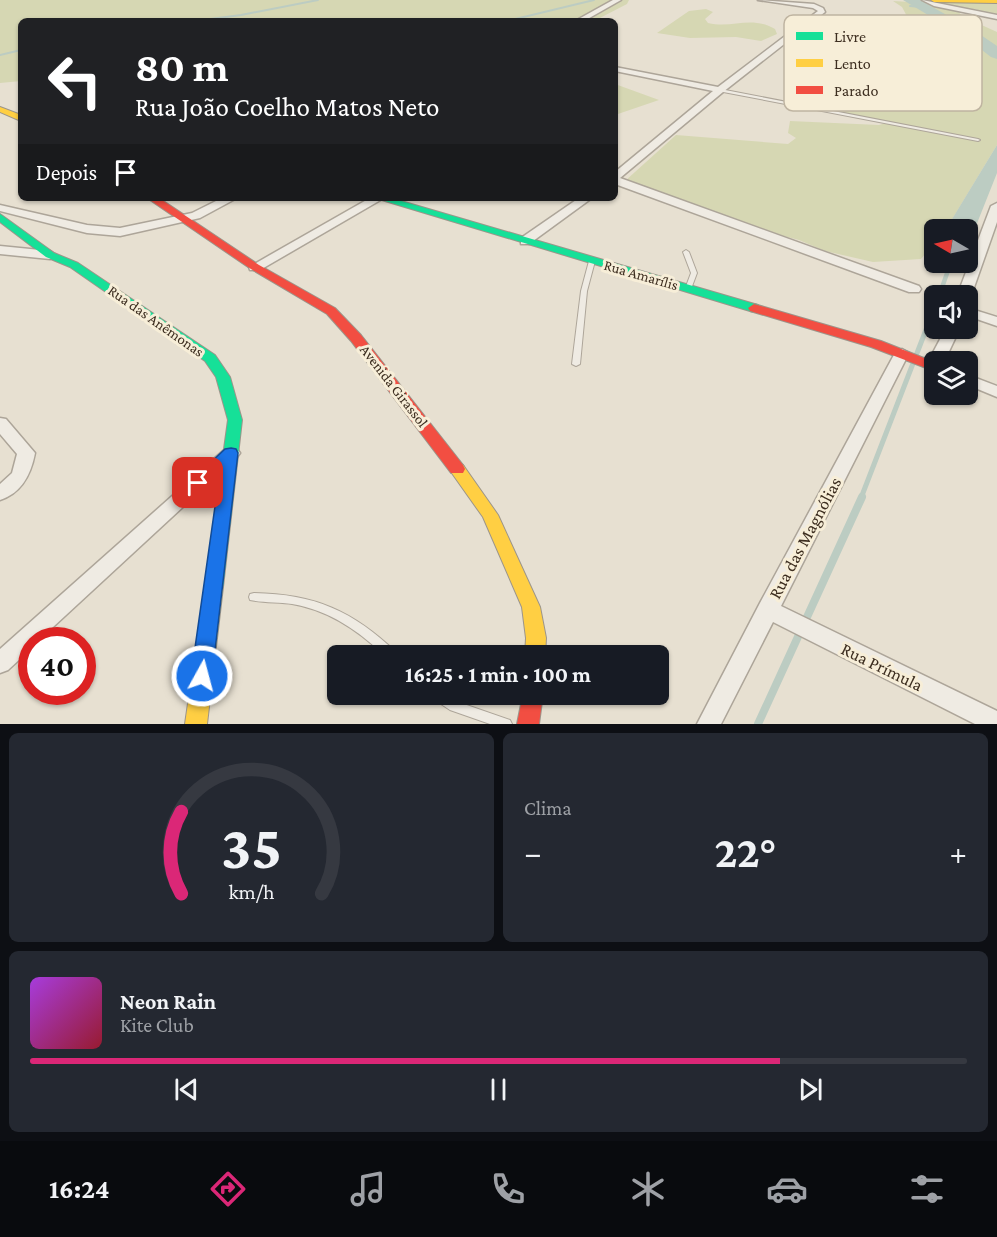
<!DOCTYPE html>
<html lang="pt">
<head>
<meta charset="utf-8">
<style>
  :root { --surface:#171b24; --page:#242831; --text:#f1f3f6; --muted:#9ea1a6; --line:#363941; --accent:#db2777 }
  body { margin:0; font-family:"Crimson Pro",serif; background:var(--page); color:var(--text); height:100vh; display:flex; flex-direction:column; font-size:22px; white-space:nowrap }
  * { box-sizing:border-box; margin:0 }
  p { font-size:20px; color:var(--muted) }
  .icon { flex:none; width:33px; height:33px; fill:none; stroke:currentColor; stroke-width:2; stroke-linecap:round; stroke-linejoin:round }
  .map { position:relative; height:724px; overflow:hidden }
  .details { display:flex; flex-direction:column; gap:9px; padding:9px; background:#0d0f14; flex:1 }
  .details>* { flex:none }
  .guide { position:absolute; left:18px; top:18px; width:600px; height:183px; border-radius:9px; box-shadow:0 2px 4px #0004; background:#202124; color:#fff; overflow:hidden }
  .needle { width:39px; rotate:279deg }
  .fabs { position:absolute; left:924px; top:219px; display:grid; gap:12px }
  .fabs a { display:grid; place-items:center; width:54px; height:54px; border-radius:9px; background:var(--surface); box-shadow:0 2px 4px #0004; font-size:30px }
  .speed { position:absolute; left:18px; top:627px; display:flex; gap:12px; font-size:30px; font-weight:700; text-align:center }
  .speed>* { display:grid; place-content:center; width:78px; height:78px; border-radius:50%; background:var(--surface); box-shadow:0 2px 4px #0004; line-height:1 }
  .speed .limit { border:9px solid #d22; background:#fff; color:#111 }
  .pin { position:absolute; display:grid; place-items:center; width:51px; height:51px; color:#fff; margin:-26px; border-radius:12px; box-shadow:0 3px 9px #0006 }
  .me { position:absolute; width:66px; margin:-33px; rotate:7deg; stroke-linejoin:round; filter:drop-shadow(0 0 4px #0008) }
  .turn { display:flex; align-items:center; gap:21px; height:126px; padding:0 18px; font-size:27px }
  .turn .icon { width:78px; height:78px; stroke-width:2.5 }
  .turn b { display:block; font-size:42px; line-height:51px }
  .then { display:flex; align-items:center; height:57px; padding:0 18px; background:#0003; gap:12px; font-size:22px }
  .big { font-size:45px; font-weight:700; line-height:1.1 }
  .details .widget { flex:1; display:flex; flex-direction:column; justify-content:center; gap:9px; min-width:0; padding:0 21px; border-radius:9px; background:var(--page) }
  .details .dial { align-items:center; gap:0 }
  .dial svg { height:156px; overflow:visible; fill:none; stroke:var(--line); stroke-width:7; stroke-linecap:round; text-anchor:middle }
  .dial text { fill:var(--text); stroke:none }
  .song { display:flex; align-items:center; gap:18px }
  .cover { width:72px; height:72px; border-radius:9px; background:linear-gradient(135deg,hsl(280 70% 55%),hsl(350 70% 35%)) }
  .played { height:6px; border-radius:3px; background:linear-gradient(90deg,var(--accent) 80%,var(--line) 80%) }
  .keys { display:flex; justify-content:space-around; direction:ltr }
  .heat { display:flex; justify-content:space-between; align-items:center; font-size:33px; direction:ltr }
  .details .tiles { flex:1; display:grid; gap:9px; grid-template-columns:1fr 1fr }
  .widget:last-child { grid-column:span 2 }
  .trip { position:absolute; left:327px; top:645px; width:342px; height:60px; border-radius:9px; background:var(--surface); box-shadow:0 2px 4px #0004; font-weight:700; line-height:60px; text-align:center }
  .tab-bar { display:flex; height:96px; justify-content:space-around; align-items:center; background:#090b0e; color:var(--muted) }
  .tab-bar .icon { width:42px; height:42px }
  .tab-bar .active { color:var(--accent) }
  .tab-bar b { font-size:27px; color:var(--text) }
  .map>svg:first-child { display:block }
  .green { fill:#d6d7b3 }
  .water { fill:#bcccc2 }
  .lines { fill:none; stroke-linecap:round; stroke-linejoin:round }
  .stream-far3 { stroke:#bcccc2; stroke-width:2 }
  .stream-far2 { stroke:#bcccc2; stroke-width:4.5 }
  .stream-far1 { stroke:#bcccc2; stroke-width:5 }
  .stream { stroke:#bcccc2; stroke-width:8 }
  .river { fill:#bcccc2; fill-rule:evenodd }
  .lane-casing { stroke:#ada599; stroke-width:2 }
  .street-casing { stroke:#ada599; stroke-width:3 }
  .fast-casing { stroke:#9c958a; stroke-width:2 }
  .slow-casing { stroke:#9c958a; stroke-width:2 }
  .jam-casing { stroke:#9c958a; stroke-width:2 }
  .lane { fill:#efebe3; fill-rule:evenodd }
  .street { fill:#efebe3; fill-rule:evenodd }
  .fast { fill:#16e098; fill-rule:evenodd }
  .slow { fill:#ffcf43; fill-rule:evenodd }
  .jam { fill:#f24e42; fill-rule:evenodd }
  .route { fill:#1a73e8; stroke:#114b97; stroke-width:1.5 }
  .labels { text-anchor:middle; dominant-baseline:central; stroke-width:6; stroke-linejoin:round; paint-order:stroke }
  .street-label { font-size:15px; fill:#3d2e20; stroke:#f7eed8 }
  .near-street-label { font-size:18px; fill:#3d2e20; stroke:#f7eed8 }
  .key { fill:#f7eed8; stroke:#bfb4a1; stroke-width:1.5 }
  .key-label { font-size:16px; fill:#3d2e20 }
</style>
</head>
<body>
<div class="map">
<svg width="997" height="724" viewBox="0 0 997 724">
  <rect width="100%" height="100%" fill="#e7e0d1"/>
  <g class="green">
    <path d="M0 0H629L627 4 594 21H21V81L0 83Z"/>
    <path d="M912 0 997 2V16L975 9 954 8 964 17 997 32V47L921 2Z"/>
    <path d="M893 1 910 2 942 25 997 56V145L948 226 946 229 934 230V243L921 259 873 262 825 251 799 240 753 228 625 181 676 135 788 144 796 138 788 133 790 121 879 125 886 123 832 112 852 99 926 108C934 104 938 97 940 89L932 78 894 69 867 57V53L870 49 910 22 902 7Z"/>
    <path d="M706 9 713 12 705 19 708 23C733 29 750 15 775 29L777 34 761 41 736 37 690 38 657 33 689 11Z"/>
    <path d="M615 84 659 100 615 115Z"/>
  </g>
  <g class="water">
    <path d="M912 0 921 2 997 47V56L942 25 910 2Z"/>
    <path d="M997 145V173L968 246V230L946 229Z"/>
  </g>
  <g class="lines">
    <g class="stream-far3">
      <path d="M910 6 921 7"/>
      <path d="M195 21 241 15 318 0"/>
      <path d="M507 21 594 0"/>
      <path d="M0 55 21 50"/>
    </g>
    <g class="stream-far2">
      <path d="M939 296 951 262"/>
      <path d="M928 323 934 307"/>
    </g>
    <path class="stream-far1" d="M861 498 929 322"/>
    <path class="stream" d="M758 724 862 497"/>
    <path class="river" d="M903 0H920L975 31 997 46V59L991 57 965 37Z"/>
    <g class="lane-casing">
      <g id="lane">
        <path d="M720 89 978 139 980 140 978 141 718 91V90Z"/>
        <path d="M686 250 689 252 697 273 691 289 688 291 685 289 691 273 683 252Z"/>
        <path d="M592 259 595 261 587 291 580 364 576 366 572 364 581 291 589 261Z"/>
        <path d="M254 593C315 594 353 611 397 653L398 656H385C359 631 329 610 292 604 279 602 263 603 250 600L249 597 250 594Z"/>
        <path d="M431 694H446L458 702 510 720 512 724H490L450 710 432 698Z"/>
      </g>
    </g>
    <g class="street-casing">
      <g id="street">
        <path d="M613 0H621L584 21H575Z"/>
        <path d="M758 0 814 4 823 8 825 12 723 92 620 178 919 286 921 289 919 292H909L615 184V172L713 91 615 71V67L718 87 818 11 813 8Z"/>
        <path d="M922 0 997 15V19L934 6Z"/>
        <path d="M222 198H237L200 218 120 236 87 233 0 211V205L87 225 120 228 192 213Z"/>
        <path d="M370 198H384L260 270H250L249 267Z"/>
        <path d="M579 198H592L529 244H521V238Z"/>
        <path d="M997 203V222L971 296 968 299V296H957L991 206Z"/>
        <path d="M0 246 50 251 56 255 50 259 0 254Z"/>
        <path d="M968 308 997 317V326L968 316Z"/>
        <path d="M946 328H960L944 362H934V366L931 365 928 362Z"/>
        <path d="M902 349 909 353 781 606 997 711V724H975L773 622 721 724H697L760 603 895 353Z"/>
        <path d="M968 375 997 386V397L968 385Z"/>
        <path d="M0 418 6 419 35 453C31 474 22 493 0 500V484L12 473 17 454 0 434Z"/>
        <path d="M231 447 237 449 240 453 237 457 39 640H32V648L8 670 0 673V649L225 449Z"/>
      </g>
    </g>
    <g class="fast-casing">
      <g id="fast">
        <path d="M375 198H391L758 305 760 308 754 312 750 311Z"/>
        <path d="M0 214 54 253 78 263 215 355 230 377 242 420 223 587 220 592 214 594 208 592 205 587 228 420 216 377 205 361 70 267 46 257 0 222Z"/>
      </g>
    </g>
    <g class="slow-casing">
      <g id="slow">
        <path d="M931 0H997V3L934 2Z"/>
        <path d="M0 107 21 115V121L0 112Z"/>
        <path d="M457 463 463 465 498 515 540 607 546 638 545 656H525L526 638 522 607 483 517 449 469 451 465Z"/>
        <path d="M214 580 220 582 223 587 207 724H185L205 587 208 582Z"/>
      </g>
    </g>
    <g class="jam-casing">
      <g id="jam">
        <path d="M147 198H159L259 265 335 308 361 335 463 465 465 469 463 473H451L351 341 327 314 251 269Z"/>
        <path d="M754 304 881 341 934 362V371L871 347 750 311 748 308Z"/>
        <path d="M523 694H543L539 724H517Z"/>
      </g>
    </g>
    <use href="#lane" class="lane"/>
    <use href="#street" class="street"/>
    <use href="#fast" class="fast"/>
    <use href="#slow" class="slow"/>
    <use href="#jam" class="jam"/>
  </g>
  <path class="route" d="M231 448 236 449 238 453 212 676 209 683 202 686 194 683 191 676 220 471C212 479 204 491 192 487L189 483 225 449Z"/>
  <g class="labels">
    <g class="street-label">
      <text transform="translate(641 275) rotate(16)">Rua Amarílis</text>
      <text transform="translate(156 321) rotate(35)">Rua das Anêmonas</text>
      <text transform="translate(394 386) rotate(52)">Avenida Girassol</text>
    </g>
    <g class="near-street-label">
      <text transform="translate(805 538) rotate(-62)">Rua das Magnólias</text>
      <text transform="translate(882 667) rotate(26)">Rua Prímula</text>
    </g>
  </g>
  <rect x="784" y="15" width="198" height="96" rx="9" class="key"/>
  <rect x="796" y="32" width="27" height="8" fill="#16e098"/>
  <rect x="796" y="59" width="27" height="8" fill="#ffcf43"/>
  <rect x="796" y="86" width="27" height="8" fill="#f24e42"/>
  <g class="key-label">
    <text x="834" y="42">Livre</text>
    <text x="834" y="69">Lento</text>
    <text x="834" y="96">Parado</text>
  </g>
</svg>
<div class="fabs">
<a><svg class="needle" viewBox="-14 -14 28 28"><path d="M0-13l5 13h-10z" fill="#e53935"/><path d="M0 13l5-13h-10z" fill="#9ea1a6"/></svg></a>
<a><svg class="icon" aria-label="sound" viewBox="0 0 24 24"><path d="M4 9h4l5-4v14l-5-4H4zM17 9q2 3 0 6"/></svg></a>
<a><svg class="icon" aria-label="layers" viewBox="0 0 24 24"><path d="M12 4l9 5-9 5-9-5zM3 14l9 5 9-5"/></svg></a>
</div>
<div class="speed"><div class="limit">40</div></div>
<div class="pin" style="left:198px;top:483px;background:#d93025"><svg class="icon" aria-label="arrive" viewBox="0 0 24 24"><path d="M6 21V4h12l-3 4 3 4H6"/></svg></div>
<svg class="me" style="left:202px;top:676px" viewBox="-20 -20 40 40"><circle r="17" fill="#1a73e8" stroke="#fff" stroke-width="3"/><path d="M0-11L8 9 0 5-8 9z" fill="#fff"/></svg>
<div class="trip">16:25 · 1 min · 100 m</div>
<div class="guide">
<div class="turn"><svg class="icon" aria-label="left" viewBox="0 0 24 24"><path d="M17 20v-9H6M10 6l-5 5 5 5"/></svg><div><b>80 m</b>Rua João Coelho Matos Neto</div></div>
<div class="then">Depois<svg class="icon" aria-label="arrive" viewBox="0 0 24 24"><path d="M6 21V4h12l-3 4 3 4H6"/></svg></div>
</div>
</div>
<section class="details">
<div class="tiles">
<div class="widget dial"><svg viewBox="0 0 100 80">
<path d="M14 69A42 42 0 1 1 86 69"/>
<path d="M14 69A42 42 0 0 1 14 27" stroke="#db2777"/>
<text x="50" y="56" font-size="32" font-weight="700">35</text>
<text x="50" y="72" font-size="11">km/h</text>
</svg></div>
<div class="widget"><p>Clima</p>
<div class="heat"><a>−</a><b class="big">22°</b><a>+</a></div>
</div>
<div class="widget">
<div class="song"><i class="cover"></i><div><b>Neon Rain</b><p>Kite Club</p></div></div>
<div class="played"></div>
<div class="keys"><svg class="icon" aria-label="previous" viewBox="0 0 24 24"><path d="M18 5L8 12l10 7zM5 5v14"/></svg><svg class="icon" aria-label="pause" viewBox="0 0 24 24"><path d="M8 5v14M16 5v14"/></svg><svg class="icon" aria-label="next" viewBox="0 0 24 24"><path d="M6 5l10 7-10 7zM19 5v14"/></svg></div>
</div>
</div>
</section>
<nav class="tab-bar">
<b>16:24</b>
<svg class="icon active" aria-label="directions" viewBox="0 0 24 24"><path d="M12 3l9 9-9 9-9-9zM9 14v-3h6M13 9l2 2-2 2"/></svg>
<svg class="icon" aria-label="music" viewBox="0 0 24 24"><path d="M9 18V5l10-2v13"/><circle cx="6" cy="18" r="3"/><circle cx="16" cy="16" r="3"/></svg>
<svg class="icon" aria-label="phone" viewBox="0 0 24 24"><path d="M5 4h4l2 5-3 2q2 4 5 5l2-3 5 2v4C11 20 4 13 5 4z"/></svg>
<svg class="icon" aria-label="climate" viewBox="0 0 24 24"><path d="M12 3v18M4 7l16 10M4 17L20 7"/></svg>
<svg class="icon" aria-label="car" viewBox="0 0 24 24"><path d="M5 17H2v-5l4-1 3-4h7l3 4 3 1v5h-3M9 17h6M6 11h13"/><circle cx="7" cy="17" r="2"/><circle cx="17" cy="17" r="2"/></svg>
<svg class="icon" aria-label="filters" viewBox="0 0 24 24"><path d="M4 7h16M4 17h16"/><circle cx="9" cy="7" r="2"/><circle cx="15" cy="17" r="2"/></svg>
</nav>
</body>
</html>
